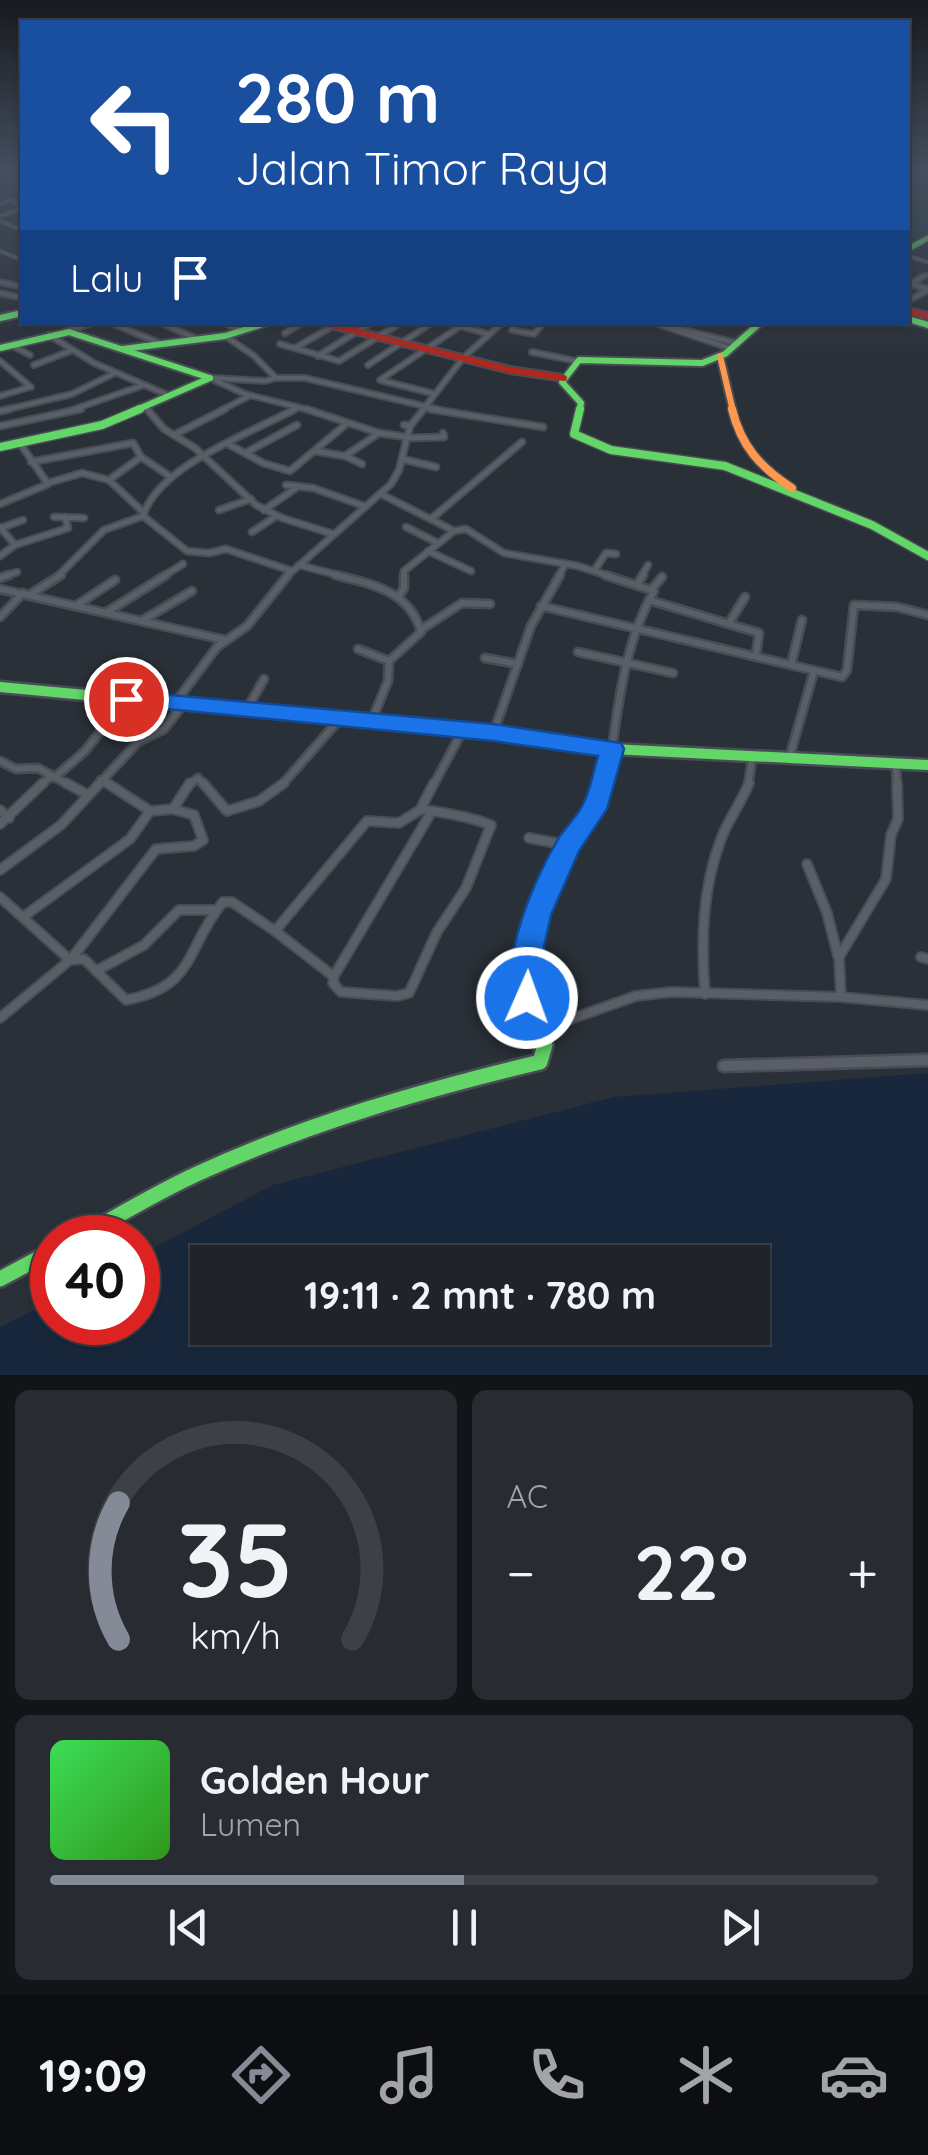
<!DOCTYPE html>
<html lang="id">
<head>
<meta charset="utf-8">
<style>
  :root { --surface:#20242a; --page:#282c32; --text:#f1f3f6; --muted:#a2a4a8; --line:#3d4147; --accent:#848b96 }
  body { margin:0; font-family:Quicksand,sans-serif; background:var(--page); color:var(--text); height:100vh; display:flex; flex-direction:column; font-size:38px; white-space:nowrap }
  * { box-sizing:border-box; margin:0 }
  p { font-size:32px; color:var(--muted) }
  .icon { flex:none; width:55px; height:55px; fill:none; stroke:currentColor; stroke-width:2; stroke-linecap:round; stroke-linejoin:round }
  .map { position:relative; height:1375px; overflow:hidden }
  .sheet { display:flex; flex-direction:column; gap:15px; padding:15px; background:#121417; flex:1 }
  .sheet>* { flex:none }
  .banner { position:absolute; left:20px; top:20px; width:890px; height:305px; border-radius:0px; box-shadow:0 2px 8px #0004,0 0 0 2px var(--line); background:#1a4fa0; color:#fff; overflow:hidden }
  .speed { position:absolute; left:30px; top:1215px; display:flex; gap:20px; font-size:50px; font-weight:700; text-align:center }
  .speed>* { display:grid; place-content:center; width:130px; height:130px; border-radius:50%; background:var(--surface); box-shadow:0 2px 8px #0004,0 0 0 2px var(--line); line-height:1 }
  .speed .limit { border:15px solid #d22; background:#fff; color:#111 }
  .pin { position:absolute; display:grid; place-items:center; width:85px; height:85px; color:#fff; margin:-42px; border:5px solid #fff; border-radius:50%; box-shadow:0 2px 10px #0007 }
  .me { position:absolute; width:110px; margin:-55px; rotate:2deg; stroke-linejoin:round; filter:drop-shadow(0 0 8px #0008) }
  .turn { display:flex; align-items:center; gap:35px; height:210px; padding:0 50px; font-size:45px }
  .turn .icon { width:130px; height:130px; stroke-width:2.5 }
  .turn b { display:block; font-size:70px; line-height:85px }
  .then { display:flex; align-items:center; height:95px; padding:0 50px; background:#0003; gap:20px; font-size:38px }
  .big { font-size:75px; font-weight:800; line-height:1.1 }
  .sheet .tile { flex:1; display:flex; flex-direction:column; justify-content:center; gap:15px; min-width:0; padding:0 35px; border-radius:15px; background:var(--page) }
  .sheet .dial { align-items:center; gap:0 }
  .dial svg { height:260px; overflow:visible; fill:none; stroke:var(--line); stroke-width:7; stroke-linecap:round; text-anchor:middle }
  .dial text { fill:var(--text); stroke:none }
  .song { display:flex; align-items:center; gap:30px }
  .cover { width:120px; height:120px; border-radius:15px; background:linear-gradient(135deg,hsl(130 70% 55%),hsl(110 70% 35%)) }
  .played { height:10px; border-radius:5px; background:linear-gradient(90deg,var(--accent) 50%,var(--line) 50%) }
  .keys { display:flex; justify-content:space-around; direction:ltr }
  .heat { display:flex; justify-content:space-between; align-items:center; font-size:55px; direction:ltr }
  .sheet .tiles { flex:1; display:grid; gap:15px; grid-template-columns:1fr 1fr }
  .tile:last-child { grid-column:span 2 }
  .trip { position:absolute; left:190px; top:1245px; width:580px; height:100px; border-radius:0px; background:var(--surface); box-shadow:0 2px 8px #0004,0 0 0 2px var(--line); font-weight:800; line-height:100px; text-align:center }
  .menu { display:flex; height:160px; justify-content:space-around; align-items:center; background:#0d0e11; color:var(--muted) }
  .menu .icon { width:70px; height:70px }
  .menu .current { color:var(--accent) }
  .menu b { font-size:45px; color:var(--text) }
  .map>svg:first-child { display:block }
  .green { fill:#273a3e }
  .water { fill:#19273c; fill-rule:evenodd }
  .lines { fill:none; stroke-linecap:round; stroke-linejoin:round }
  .street-far5-casing { stroke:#484c55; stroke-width:5 }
  .street-far4-casing { stroke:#484c55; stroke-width:8 }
  .street-far3-casing { stroke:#484c55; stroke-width:9 }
  .street-far2-casing { stroke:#484c55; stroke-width:11 }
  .street-far1-casing { stroke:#484c55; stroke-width:12 }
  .street-casing { stroke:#484c55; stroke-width:15 }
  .fast-far5-casing { stroke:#484c55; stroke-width:8 }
  .fast-far4-casing { stroke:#484c55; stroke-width:10 }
  .fast-far3-casing { stroke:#484c55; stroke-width:11 }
  .fast-far2-casing { stroke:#484c55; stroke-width:15 }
  .fast-far1-casing { stroke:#484c55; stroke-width:18 }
  .fast-casing { stroke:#484c55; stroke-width:20 }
  .slow-far1-casing { stroke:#484c55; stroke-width:10 }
  .slow-casing { stroke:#484c55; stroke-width:11 }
  .jam-casing { stroke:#484c55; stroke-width:10 }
  .street-far5 { stroke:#5a5e66; stroke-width:2.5 }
  .street-far4 { stroke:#5a5e66; stroke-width:4 }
  .street-far3 { stroke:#5a5e66; stroke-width:5 }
  .street-far2 { stroke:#5a5e66; stroke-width:6 }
  .street-far1 { stroke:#5a5e66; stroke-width:8 }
  .street { stroke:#5a5e66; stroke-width:10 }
  .fast-far5 { stroke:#63d668; stroke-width:5 }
  .fast-far4 { stroke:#63d668; stroke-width:6 }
  .fast-far3 { stroke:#63d668; stroke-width:8 }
  .fast-far2 { stroke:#63d668; stroke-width:10 }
  .fast-far1 { stroke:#63d668; stroke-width:12 }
  .fast { stroke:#63d668; stroke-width:15 }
  .slow-far1 { stroke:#ff974d; stroke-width:6 }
  .slow { stroke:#ff974d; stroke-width:8 }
  .jam { stroke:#b3261e; stroke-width:6 }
  .route { fill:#1a73e8; stroke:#114b97; stroke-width:2.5 }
</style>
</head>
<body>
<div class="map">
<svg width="928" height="1375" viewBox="0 0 928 1375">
  <rect width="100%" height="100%" fill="#2a3038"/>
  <path class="green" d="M908 172H928V234L908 244Z"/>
  <path class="water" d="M928 1073V1375H0V1327L52 1301V1322H138V1256L273 1185 614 1097ZM208 1262H752V1328H208Z"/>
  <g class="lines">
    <g class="street-far5-casing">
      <g id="street-far5">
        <path d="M0 204 10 200 22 206"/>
        <path d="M0 216 22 209"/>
        <path d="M0 221 22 230"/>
        <path d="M0 251 22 260"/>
        <path d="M908 256 928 262"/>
        <path d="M920 279 928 274"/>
      </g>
    </g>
    <g class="street-far4-casing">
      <g id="street-far4">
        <path d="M924 276 910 284 928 289"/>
        <path d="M0 282 22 287"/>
        <path d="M0 293 22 298"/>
        <path d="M908 301 928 290"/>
        <path d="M109 322 157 342"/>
        <path d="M159 322 197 339"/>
        <path d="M222 322 241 331"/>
        <path d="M516 322 512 330 534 334 544 322"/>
        <path d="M652 322 729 348"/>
        <path d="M459 326 489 334"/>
        <path d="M668 326 736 343"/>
        <path d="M64 332 95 322"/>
        <path d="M285 333 304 322"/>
        <path d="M49 335 94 363 170 396"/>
        <path d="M280 344 339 361 402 322"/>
        <path d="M11 345 30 355"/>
        <path d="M295 348 340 322"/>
        <path d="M532 352 576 361"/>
        <path d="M318 356 372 322"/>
        <path d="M0 361 31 387"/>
        <path d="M34 365 70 351"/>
        <path d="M368 365 433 322"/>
        <path d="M210 378 245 394 313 411"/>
        <path d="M214 378 265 381 276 378 253 355 225 336"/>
        <path d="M276 378H305L445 411"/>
        <path d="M435 394 380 380 459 327 446 322"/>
        <path d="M0 396 30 387"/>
        <path d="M146 407 149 411"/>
        <path d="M0 411 72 394 115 373"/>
        <path d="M69 411 144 385"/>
        <path d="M220 411 249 396"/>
        <path d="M290 411 298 407"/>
        <path d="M422 411 463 358 503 322"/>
      </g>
    </g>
    <g class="street-far3-casing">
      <g id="street-far3">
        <path d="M147 409 164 429 195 448 256 505 282 518 333 534"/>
        <path d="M306 409 379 433"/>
        <path d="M430 409 543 427"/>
        <path d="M0 411 10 409"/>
        <path d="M0 426 81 409"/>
        <path d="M410 426 424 409"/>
        <path d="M174 435 225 409"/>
        <path d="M406 438 444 437 443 433"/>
        <path d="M228 444 263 463 290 471 345 425"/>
        <path d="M315 451 345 456"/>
        <path d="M247 452 297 425"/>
        <path d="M141 457 109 480 141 510"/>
        <path d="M402 459 436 467"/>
        <path d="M31 462 133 443 141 457 171 477"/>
        <path d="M362 464 345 456 379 433 407 437"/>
        <path d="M48 483 82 473 109 480"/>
        <path d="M286 485 313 488 364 506"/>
        <path d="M381 494 454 531 404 571V577"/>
        <path d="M0 504 48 484 19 442"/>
        <path d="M219 510 251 499"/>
        <path d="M264 510 296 488"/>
        <path d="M143 516 187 551 209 553 226 549 292 571"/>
        <path d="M54 517 84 518"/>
        <path d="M431 519 522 442"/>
        <path d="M0 527 15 545"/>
        <path d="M406 527 438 543"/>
        <path d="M1 528 23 520"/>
        <path d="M454 531 466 529 504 553 578 566 612 577"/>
        <path d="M252 532 275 517"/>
        <path d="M428 551 471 571"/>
        <path d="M0 556 15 545 68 528 65 517"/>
        <path d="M299 565 345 577"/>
        <path d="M594 571 606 553 616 554"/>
        <path d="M2 577 17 572"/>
        <path d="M57 577 104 530 143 516C159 465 251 433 295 409"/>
        <path d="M162 577 183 564"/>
        <path d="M286 577 391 484 399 470 410 426 404 425"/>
        <path d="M558 577 565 565"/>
        <path d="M641 577 648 565"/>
      </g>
    </g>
    <g class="street-far2-casing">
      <g id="street-far2">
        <path d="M335 575C372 584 410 591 421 632L389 661 388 681 371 722"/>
        <path d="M605 575 654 591C626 641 620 692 612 748"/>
        <path d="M0 578 9 575"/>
        <path d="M637 585 643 575"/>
        <path d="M0 589 225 640"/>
        <path d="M652 589 662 577"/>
        <path d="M29 595 61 575"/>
        <path d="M399 596 404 588V575"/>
        <path d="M649 600 759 633 756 655"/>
        <path d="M77 605 115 580"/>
        <path d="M541 606 842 677 847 670 854 605 897 607 928 615"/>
        <path d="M107 612 166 575"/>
        <path d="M0 617 23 593"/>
        <path d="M143 620 192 591"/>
        <path d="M729 623 745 597"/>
        <path d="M422 629 462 603 490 604"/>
        <path d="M358 649 389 661"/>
        <path d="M578 652 673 673"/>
        <path d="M485 658 518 664"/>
        <path d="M791 665 802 620"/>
        <path d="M175 703 217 647 247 626 288 575"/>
        <path d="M247 709 264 679"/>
        <path d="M494 731 531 626 560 575"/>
        <path d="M789 759 814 671"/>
        <path d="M0 761 16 769 38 768 71 786"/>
        <path d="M896 765 897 786"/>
        <path d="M54 778 85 751 126 699"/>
        <path d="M101 780 112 786"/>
        <path d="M40 786 51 776"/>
        <path d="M97 786 138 742 164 729 182 706"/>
        <path d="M188 786 198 778 205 786"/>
        <path d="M281 786 338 721"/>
        <path d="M433 786 463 730"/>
        <path d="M748 786 752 759"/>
      </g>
    </g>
    <g class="street-far1-casing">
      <g id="street-far1">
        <path d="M66 783 86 794"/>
        <path d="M203 783 227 811 259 801 284 783"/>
        <path d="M173 809 190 783"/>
        <path d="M0 810 9 818"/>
        <path d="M432 811 334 976 333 983 341 992 397 996 409 993 437 932 466 888 491 825C470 817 448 813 425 810L422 806 434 783"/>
        <path d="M0 824 43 783"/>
        <path d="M529 838 567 845"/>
        <path d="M807 864 827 913 838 956"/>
        <path d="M0 870 61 825 100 783"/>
        <path d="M0 897 70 960 0 1018"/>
        <path d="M23 917 130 839 150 811 107 783"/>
        <path d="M275 931 333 976"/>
        <path d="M921 957 928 959"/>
        <path d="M72 958 156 849 194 846 203 840 194 815 173 809 150 811"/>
        <path d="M70 960 84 959 126 1000C197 986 184 950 223 902H232L275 931 367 821 399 823 423 808"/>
        <path d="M96 971 144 945 179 910H216"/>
        <path d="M705 994C701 942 702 889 721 839 728 820 741 803 749 783"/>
        <path d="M841 997 839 957 886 879 891 835 898 819 897 783"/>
        <path d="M537 1031 636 996 671 992 841 997 928 1005"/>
      </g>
    </g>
    <g class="street-casing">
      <path id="street" d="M724 1066 928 1060"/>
    </g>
    <g class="fast-far5-casing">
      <path id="fast-far5" d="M908 249 928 238"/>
    </g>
    <g class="fast-far4-casing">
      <g id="fast-far4">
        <path d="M0 318 22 313"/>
        <path d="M908 319 928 325"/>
        <path d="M0 348 69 332 210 378"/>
        <path d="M123 349 225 336 269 322"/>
        <path d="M134 411 210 378"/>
        <path d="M579 411 581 403 562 382 579 360 702 363 725 354 761 322"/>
      </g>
    </g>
    <g class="fast-far3-casing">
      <g id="fast-far3">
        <path d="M580 409 574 434 611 450 725 466 872 525 928 556"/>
        <path d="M0 447 102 425 140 409"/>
      </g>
    </g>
    <g class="fast-far2-casing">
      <g id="fast-far2">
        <path d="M0 687 493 733 612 749 928 765"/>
        <path d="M602 786 612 749"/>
      </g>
    </g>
    <g class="fast-far1-casing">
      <path id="fast-far1" d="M544 1048 527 999 531 937 568 846 595 809 602 783"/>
    </g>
    <g class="fast-casing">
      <g id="fast">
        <path d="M78 1238C118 1216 157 1192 199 1173 308 1123 424 1090 540 1062L545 1045"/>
        <path d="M0 1279 52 1251"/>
      </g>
    </g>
    <g class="slow-far1-casing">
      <path id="slow-far1" d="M720 356 733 411"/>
    </g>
    <g class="slow-casing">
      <path id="slow" d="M732 409C741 446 760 467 792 488"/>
    </g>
    <g class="jam-casing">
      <g id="jam">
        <path d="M908 311 928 316"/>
        <path d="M319 322 510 370 564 378"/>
      </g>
    </g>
    <use href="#street-far5" class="street-far5"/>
    <use href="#street-far4" class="street-far4"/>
    <use href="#street-far3" class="street-far3"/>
    <use href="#street-far2" class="street-far2"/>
    <use href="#street-far1" class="street-far1"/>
    <use href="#street" class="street"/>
    <use href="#fast-far5" class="fast-far5"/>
    <use href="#fast-far4" class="fast-far4"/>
    <use href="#fast-far3" class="fast-far3"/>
    <use href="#fast-far2" class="fast-far2"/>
    <use href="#fast-far1" class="fast-far1"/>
    <use href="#fast" class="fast"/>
    <use href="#slow-far1" class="slow-far1"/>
    <use href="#slow" class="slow"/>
    <use href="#jam" class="jam"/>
  </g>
  <linearGradient id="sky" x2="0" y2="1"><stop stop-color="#171a1f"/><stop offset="0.47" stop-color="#444e5e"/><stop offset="1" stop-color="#444e5e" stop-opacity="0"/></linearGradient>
  <rect width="928" height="364" fill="url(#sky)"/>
  <path class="route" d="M126 691 493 724 621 743 624 749 607 809 579 851 551 915 541 960 542 998 538 1008 527 1013 516 1008C496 964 535 879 558 839 565 828 575 819 581 808 590 793 593 773 598 756L493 741 117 704 114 699 117 693Z"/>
</svg>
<div class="speed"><div class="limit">40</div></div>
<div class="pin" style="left:126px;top:699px;background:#d93025"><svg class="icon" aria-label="arrive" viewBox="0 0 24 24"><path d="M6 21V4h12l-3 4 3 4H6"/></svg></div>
<svg class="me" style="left:527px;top:998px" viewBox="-20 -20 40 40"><circle r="17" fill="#1a73e8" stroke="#fff" stroke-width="3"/><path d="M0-11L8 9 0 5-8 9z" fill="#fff"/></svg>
<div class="trip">19:11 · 2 mnt · 780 m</div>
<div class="banner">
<div class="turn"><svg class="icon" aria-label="left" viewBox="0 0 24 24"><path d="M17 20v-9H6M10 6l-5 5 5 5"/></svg><div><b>280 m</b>Jalan Timor Raya</div></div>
<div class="then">Lalu<svg class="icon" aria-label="arrive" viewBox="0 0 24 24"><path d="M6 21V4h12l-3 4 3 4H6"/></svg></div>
</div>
</div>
<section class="sheet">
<div class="tiles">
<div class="tile dial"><svg viewBox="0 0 100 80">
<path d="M14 69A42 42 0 1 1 86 69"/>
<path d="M14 69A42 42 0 0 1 14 27" stroke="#848b96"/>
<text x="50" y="56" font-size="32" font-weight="700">35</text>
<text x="50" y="72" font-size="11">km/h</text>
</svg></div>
<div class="tile"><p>AC</p>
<div class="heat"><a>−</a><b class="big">22°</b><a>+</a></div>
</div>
<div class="tile">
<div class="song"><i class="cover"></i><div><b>Golden Hour</b><p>Lumen</p></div></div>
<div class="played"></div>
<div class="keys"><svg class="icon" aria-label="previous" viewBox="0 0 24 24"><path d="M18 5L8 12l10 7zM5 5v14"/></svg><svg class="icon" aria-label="pause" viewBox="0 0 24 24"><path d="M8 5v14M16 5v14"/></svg><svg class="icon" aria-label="next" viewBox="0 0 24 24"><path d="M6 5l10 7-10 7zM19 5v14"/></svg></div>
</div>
</div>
</section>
<nav class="menu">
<b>19:09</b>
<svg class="icon current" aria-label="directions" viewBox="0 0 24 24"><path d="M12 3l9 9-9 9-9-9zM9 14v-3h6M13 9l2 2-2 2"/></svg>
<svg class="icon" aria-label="music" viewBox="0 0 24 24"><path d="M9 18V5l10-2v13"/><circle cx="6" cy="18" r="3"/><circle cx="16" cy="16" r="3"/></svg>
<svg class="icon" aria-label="phone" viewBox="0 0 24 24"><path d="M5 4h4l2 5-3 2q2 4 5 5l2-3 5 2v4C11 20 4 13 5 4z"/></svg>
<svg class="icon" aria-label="climate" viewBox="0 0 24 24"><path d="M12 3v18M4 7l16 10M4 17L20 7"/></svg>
<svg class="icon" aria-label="car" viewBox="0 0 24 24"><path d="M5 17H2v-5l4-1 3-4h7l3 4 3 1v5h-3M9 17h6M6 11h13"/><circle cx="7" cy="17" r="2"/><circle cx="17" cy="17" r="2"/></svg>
</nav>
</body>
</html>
